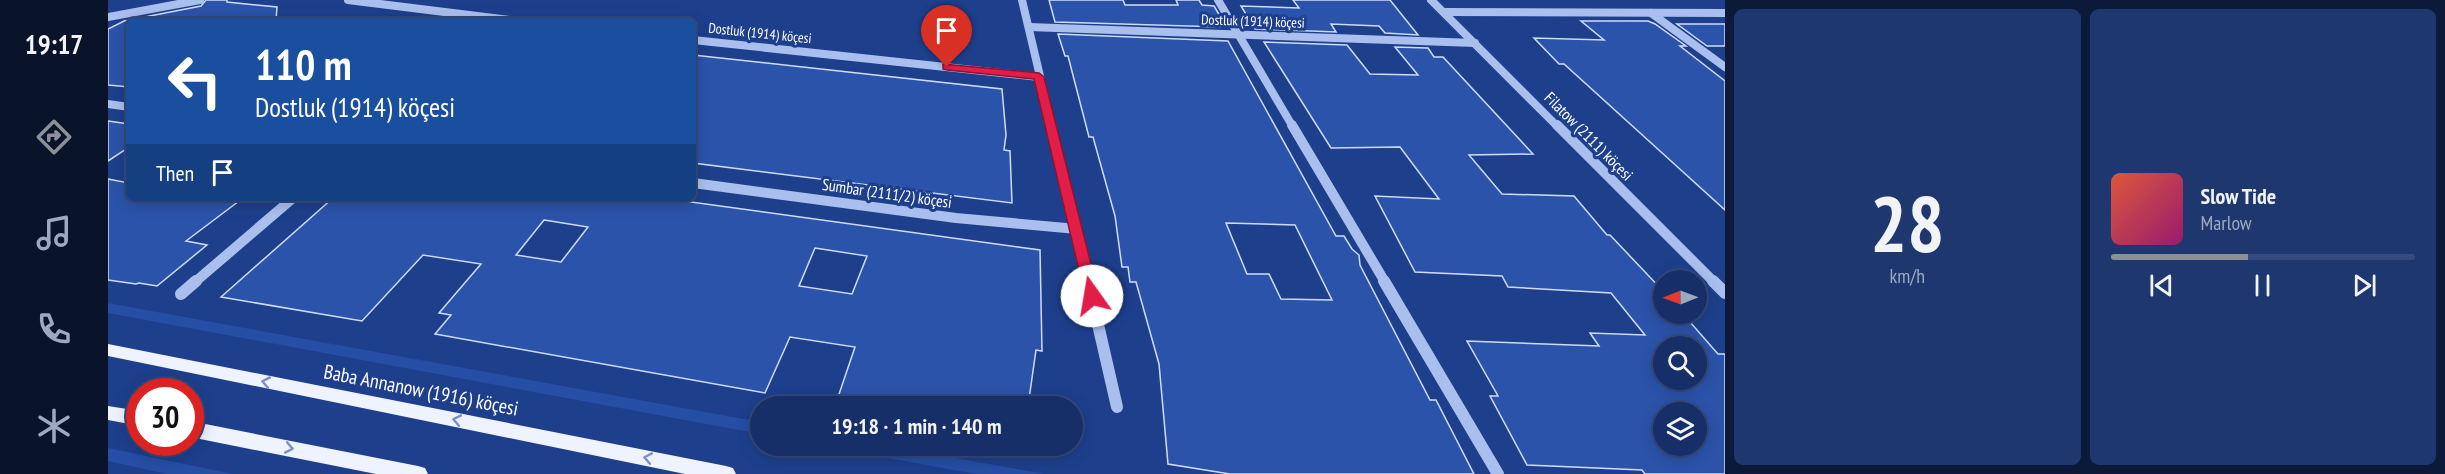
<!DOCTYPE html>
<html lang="en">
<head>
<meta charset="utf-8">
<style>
  :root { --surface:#162f69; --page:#1f376f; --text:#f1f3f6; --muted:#9ea9c0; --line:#354a7d; --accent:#8c9099 }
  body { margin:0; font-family:"PT Sans Narrow",sans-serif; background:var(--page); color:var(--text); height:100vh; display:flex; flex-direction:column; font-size:22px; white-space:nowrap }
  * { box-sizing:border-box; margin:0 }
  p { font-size:20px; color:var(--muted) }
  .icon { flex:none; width:33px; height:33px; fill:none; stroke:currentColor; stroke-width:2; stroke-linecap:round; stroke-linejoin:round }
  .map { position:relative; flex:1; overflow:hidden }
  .panel { display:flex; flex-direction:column; gap:9px; padding:9px; background:#0c1a3a; width:720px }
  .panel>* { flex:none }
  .banner { position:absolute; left:18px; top:18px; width:570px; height:183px; border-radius:9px; box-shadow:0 3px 15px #0003,0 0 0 2px var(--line); background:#1a4fa0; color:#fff; overflow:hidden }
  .needle { width:39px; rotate:269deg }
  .controls { position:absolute; left:1545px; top:270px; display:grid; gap:12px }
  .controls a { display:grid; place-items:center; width:54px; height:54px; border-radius:50%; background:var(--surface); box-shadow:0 3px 15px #0003,0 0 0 2px var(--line); font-size:30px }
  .speed { position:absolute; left:18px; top:378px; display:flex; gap:12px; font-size:30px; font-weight:700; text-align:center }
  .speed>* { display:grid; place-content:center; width:78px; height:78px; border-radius:50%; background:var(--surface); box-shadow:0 3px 15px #0003,0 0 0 2px var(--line); line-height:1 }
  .speed .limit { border:9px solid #d22; background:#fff; color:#111 }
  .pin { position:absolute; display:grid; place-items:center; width:51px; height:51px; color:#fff; margin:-62px -26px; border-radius:50% 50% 50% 0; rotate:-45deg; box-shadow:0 0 6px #0007 }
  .pin .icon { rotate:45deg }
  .me { position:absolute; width:66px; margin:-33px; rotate:347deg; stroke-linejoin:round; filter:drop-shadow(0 0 4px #0008) }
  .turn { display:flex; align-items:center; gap:21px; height:126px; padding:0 30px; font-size:27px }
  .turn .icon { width:78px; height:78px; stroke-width:2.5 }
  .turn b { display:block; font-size:42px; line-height:51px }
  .then { display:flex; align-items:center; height:57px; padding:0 30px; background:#0003; gap:12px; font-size:22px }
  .panel .widget { flex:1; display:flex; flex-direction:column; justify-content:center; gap:9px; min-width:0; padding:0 21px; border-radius:9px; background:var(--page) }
  .panel .dial { align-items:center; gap:0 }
  .dial b { font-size:78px; line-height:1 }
  .song { display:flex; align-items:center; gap:18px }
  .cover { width:72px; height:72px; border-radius:9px; background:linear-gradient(135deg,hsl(10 70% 55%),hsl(320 70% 35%)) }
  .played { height:6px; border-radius:3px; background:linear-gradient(90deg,var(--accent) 45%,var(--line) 45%) }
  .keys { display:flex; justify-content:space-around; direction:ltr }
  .panel .tiles { flex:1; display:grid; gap:9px; grid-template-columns:repeat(2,1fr) }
  .trip { position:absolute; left:642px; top:396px; width:333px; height:60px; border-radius:30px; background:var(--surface); box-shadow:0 3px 15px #0003,0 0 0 2px var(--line); font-weight:600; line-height:60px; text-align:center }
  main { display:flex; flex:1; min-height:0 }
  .dock { display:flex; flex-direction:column; width:108px; justify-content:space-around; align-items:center; background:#09132a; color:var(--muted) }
  .dock .icon { width:42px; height:42px }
  .dock .active { color:var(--accent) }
  .dock b { font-size:27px; color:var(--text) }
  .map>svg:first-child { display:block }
  .green { fill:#264ea5 }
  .building { fill:#2c53aa; stroke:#cfdcf9; stroke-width:1.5; fill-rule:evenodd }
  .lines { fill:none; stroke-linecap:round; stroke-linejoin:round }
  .minor-far2 { stroke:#a9bfed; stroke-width:8 }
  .minor-far1 { stroke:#a9bfed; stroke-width:10 }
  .minor { stroke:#a9bfed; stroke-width:12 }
  .major { fill:#eff3ff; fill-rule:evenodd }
  .oneway { stroke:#7b90c0 }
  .route { fill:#e11d48; stroke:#92132f; stroke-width:1.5 }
  .labels { text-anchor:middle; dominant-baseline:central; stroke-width:6; stroke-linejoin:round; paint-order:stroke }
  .far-street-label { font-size:14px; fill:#fff; stroke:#1d3f8c }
  .street-label { font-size:16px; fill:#fff; stroke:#1d3f8c }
  .near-street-label { font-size:20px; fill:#fff; stroke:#1d3f8c }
</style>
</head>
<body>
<main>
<nav class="dock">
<b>19:17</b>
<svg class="icon active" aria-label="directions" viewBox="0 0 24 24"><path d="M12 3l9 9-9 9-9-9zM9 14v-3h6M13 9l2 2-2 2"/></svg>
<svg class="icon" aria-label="music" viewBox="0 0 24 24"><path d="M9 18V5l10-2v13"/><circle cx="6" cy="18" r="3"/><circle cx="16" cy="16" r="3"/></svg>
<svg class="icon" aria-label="phone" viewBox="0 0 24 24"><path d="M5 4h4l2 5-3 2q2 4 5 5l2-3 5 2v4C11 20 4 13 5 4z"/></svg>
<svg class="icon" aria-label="climate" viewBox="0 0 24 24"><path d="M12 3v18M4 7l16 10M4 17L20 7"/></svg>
</nav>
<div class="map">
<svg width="1617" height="474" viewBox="0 0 1617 474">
  <rect width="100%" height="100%" fill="#1d3f8c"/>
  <g class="green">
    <path d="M0 303 652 422V434L0 313Z"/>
    <path d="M714 446H781L937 474H868Z"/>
    <path d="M0 448 125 474H59L0 461Z"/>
  </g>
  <g class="building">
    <path d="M98 0H119V2L169 7 168 21H21V87L0 85V29L16 21 93 6Z"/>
    <path d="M941 0H1015L1017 5H1070L1068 0H1091L1094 5 1106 6 1112 16 1108 18 1113 27 947 22Z"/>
    <path d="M1185 0H1282L1310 35 1277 33 1271 26 1223 24 1228 32 1147 29 1133 6 1191 8Z"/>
    <path d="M1473 21H1540L1547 24 1578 46H1572L1617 81V210L1456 64H1451L1426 38 1496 40Z"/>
    <path d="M1569 24H1617V46H1599Z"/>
    <path d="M950 34 1120 41 1228 236H1236L1244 249 1251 255 1252 265 1322 400H1328L1366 474H1122L1060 464 1051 364 1028 282H1022L1020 267H1014L1007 216 985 137H981L960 56H957ZM1118 223 1187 225 1224 300 1173 299 1161 274H1139Z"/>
    <path d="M1156 42 1239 45 1262 74 1310 75 1287 47 1320 48 1326 57H1335L1425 154 1361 155 1394 194 1466 196 1499 235H1502L1556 292V314H1575L1610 354H1617V474H1537L1534 470 1419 465 1382 396H1390L1359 341 1491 346 1482 333 1537 335 1503 293 1400 287 1394 276 1307 272 1267 196 1331 199 1292 147 1223 148ZM1556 346H1588V380H1556ZM1556 412H1588V446H1556Z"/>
    <path d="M585 55 894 89 898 135 896 150 902 151 904 203 585 163Z"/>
    <path d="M0 121 21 124V147L0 161Z"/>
    <path d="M0 179 21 183V198L65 202 71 198H135L78 241 99 245 49 286 31 283 28 284 0 280Z"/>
    <path d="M225 198H554L932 250 934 351 928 350 920 406H727L747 347 682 337 657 393 327 334 343 315 331 313 373 264 315 255 254 321 113 297ZM436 220 480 227 453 262 408 255ZM707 248 759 256 744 294 691 286Z"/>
  </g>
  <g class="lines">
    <g class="minor-far2">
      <path d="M240 0 409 21"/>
      <path d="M914 0 944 127"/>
      <path d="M1110 0 1185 127"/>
      <path d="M1323 0 1450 127"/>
      <path d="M1336 12 1617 13"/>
      <path d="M1543 13 1617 67"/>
      <path d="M0 17 92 0"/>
      <path d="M921 27 1367 43"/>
      <path d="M585 40 931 77"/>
      <path d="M0 104 21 107"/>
    </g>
    <g class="minor-far1">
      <path d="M943 125 980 282"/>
      <path d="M1184 125 1277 282"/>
      <path d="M1449 125 1606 282"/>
      <path d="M585 183 848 218 969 229"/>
      <path d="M87 282 185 198"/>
    </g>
    <g class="minor">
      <path d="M980 281 1009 407"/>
      <path d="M1276 281 1390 474"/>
      <path d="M1605 281 1617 293"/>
      <path d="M73 294 88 281"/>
    </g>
    <g class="major">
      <path d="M0 344 618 466 625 468 628 474H577L0 356Z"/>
      <path d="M0 406 32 411V426L0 420Z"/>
      <path d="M82 421 310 466 317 468 320 474H268L82 437Z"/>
    </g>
  </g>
  <defs><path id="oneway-chevron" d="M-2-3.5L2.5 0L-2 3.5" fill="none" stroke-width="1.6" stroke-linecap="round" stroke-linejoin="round" transform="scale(1.5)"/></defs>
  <g class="oneway">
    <use href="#oneway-chevron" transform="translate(158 382) rotate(-169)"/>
    <use href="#oneway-chevron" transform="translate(349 420) rotate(-169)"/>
    <use href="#oneway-chevron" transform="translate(181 448) rotate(11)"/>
    <use href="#oneway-chevron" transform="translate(540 458) rotate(-169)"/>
  </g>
  <path class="route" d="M835 64 931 73 936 77 991 296 989 300H979L977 296 926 79 839 70 835 69Z"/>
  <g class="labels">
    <g class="far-street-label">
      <text transform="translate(1145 21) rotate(2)">Dostluk (1914) köçesi</text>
      <text transform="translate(652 33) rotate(6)">Dostluk (1914) köçesi</text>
    </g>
    <g class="street-label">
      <text transform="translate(1481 136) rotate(45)">Filatow (2111) köçesi</text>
      <text transform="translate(779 193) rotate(8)">Sumbar (2111/2) köçesi</text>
    </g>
    <g class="near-street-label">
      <text transform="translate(313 390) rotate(11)">Baba Annanow (1916) köçesi</text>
    </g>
  </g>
</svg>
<div class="controls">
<a><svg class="needle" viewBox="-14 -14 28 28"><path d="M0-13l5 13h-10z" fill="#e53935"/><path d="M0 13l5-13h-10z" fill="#9ea9c0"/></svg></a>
<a><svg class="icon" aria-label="search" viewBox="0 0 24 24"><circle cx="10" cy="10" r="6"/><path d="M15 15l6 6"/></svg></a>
<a><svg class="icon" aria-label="layers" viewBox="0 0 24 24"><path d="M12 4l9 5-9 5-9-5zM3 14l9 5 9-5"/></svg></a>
</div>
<div class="speed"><div class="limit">30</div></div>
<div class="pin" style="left:839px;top:67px;background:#d93025"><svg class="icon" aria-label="arrive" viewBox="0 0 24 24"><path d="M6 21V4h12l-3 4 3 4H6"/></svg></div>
<svg class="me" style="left:984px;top:296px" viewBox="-20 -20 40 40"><circle r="19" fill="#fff"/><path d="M0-13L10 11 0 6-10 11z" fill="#e11d48"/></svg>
<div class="trip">19:18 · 1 min · 140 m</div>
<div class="banner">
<div class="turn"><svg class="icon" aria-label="left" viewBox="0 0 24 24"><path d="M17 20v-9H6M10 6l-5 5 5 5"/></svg><div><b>110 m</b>Dostluk (1914) köçesi</div></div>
<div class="then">Then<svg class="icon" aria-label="arrive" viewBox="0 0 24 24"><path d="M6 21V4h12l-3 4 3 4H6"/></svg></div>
</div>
</div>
<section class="panel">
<div class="tiles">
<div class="widget dial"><b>28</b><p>km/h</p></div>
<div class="widget">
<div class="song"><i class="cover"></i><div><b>Slow Tide</b><p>Marlow</p></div></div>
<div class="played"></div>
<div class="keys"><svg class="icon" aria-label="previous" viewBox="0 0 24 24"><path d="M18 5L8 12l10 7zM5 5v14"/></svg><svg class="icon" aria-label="pause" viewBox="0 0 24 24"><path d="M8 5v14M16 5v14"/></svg><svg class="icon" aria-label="next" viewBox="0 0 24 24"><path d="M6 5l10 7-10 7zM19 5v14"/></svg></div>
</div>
</div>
</section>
</main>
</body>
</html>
